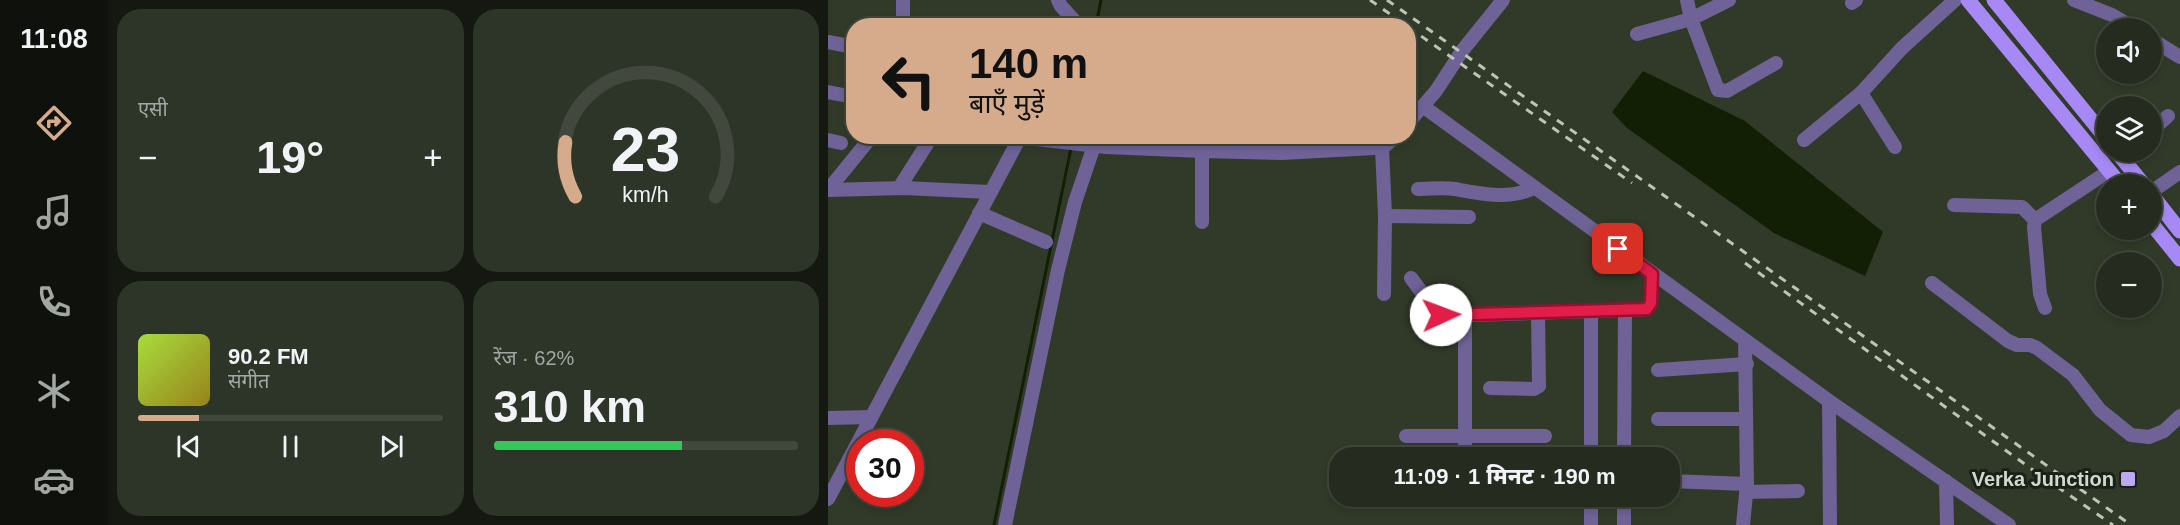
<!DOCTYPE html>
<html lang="hi">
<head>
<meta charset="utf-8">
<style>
  :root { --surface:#252c1f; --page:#2d3428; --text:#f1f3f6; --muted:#a3a7a4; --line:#42483d; --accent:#d6ab8b }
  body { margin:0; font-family:Arial,"Noto Sans Devanagari",sans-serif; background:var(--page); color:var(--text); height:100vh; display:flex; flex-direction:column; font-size:22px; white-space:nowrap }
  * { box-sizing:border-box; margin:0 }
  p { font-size:20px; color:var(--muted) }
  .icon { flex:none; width:33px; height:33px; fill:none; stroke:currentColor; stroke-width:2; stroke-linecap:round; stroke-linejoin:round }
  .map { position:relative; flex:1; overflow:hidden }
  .sheet { display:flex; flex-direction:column; gap:9px; padding:9px; background:#141811; width:720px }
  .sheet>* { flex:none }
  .top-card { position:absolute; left:18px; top:18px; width:570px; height:126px; border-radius:24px; box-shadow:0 3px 9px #0003,0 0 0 2px var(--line); background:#d6ab8b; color:#111; overflow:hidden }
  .buttons { position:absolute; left:1268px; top:18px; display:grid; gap:12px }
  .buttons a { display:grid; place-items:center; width:66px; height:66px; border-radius:50%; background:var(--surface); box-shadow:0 3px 9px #0003,0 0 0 2px var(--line); font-size:30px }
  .speed { position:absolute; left:18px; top:429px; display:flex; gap:12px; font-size:30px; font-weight:700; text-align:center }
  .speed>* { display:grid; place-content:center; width:78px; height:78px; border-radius:50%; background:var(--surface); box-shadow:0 3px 9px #0003,0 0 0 2px var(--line); line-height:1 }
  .speed .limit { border:9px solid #d22; background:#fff; color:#111 }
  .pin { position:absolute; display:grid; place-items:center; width:51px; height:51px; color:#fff; margin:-26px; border-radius:12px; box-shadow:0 3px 9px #0006 }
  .me { position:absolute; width:66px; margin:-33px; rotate:88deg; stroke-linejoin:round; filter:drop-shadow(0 0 4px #0008) }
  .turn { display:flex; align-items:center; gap:21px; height:126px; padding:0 24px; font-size:27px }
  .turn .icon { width:78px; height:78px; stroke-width:2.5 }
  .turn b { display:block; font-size:42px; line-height:51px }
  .big { font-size:45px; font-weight:800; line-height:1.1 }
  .sheet .widget { flex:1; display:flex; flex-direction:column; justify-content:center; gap:9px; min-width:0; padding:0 21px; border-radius:24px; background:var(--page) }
  .sheet .dial { align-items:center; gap:0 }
  .dial svg { height:156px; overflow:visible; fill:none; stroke:var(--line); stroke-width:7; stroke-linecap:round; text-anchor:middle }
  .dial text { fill:var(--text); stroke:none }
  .song { display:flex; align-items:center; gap:18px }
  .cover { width:72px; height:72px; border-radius:9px; background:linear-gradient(135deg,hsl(80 70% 55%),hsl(50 70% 35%)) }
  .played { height:6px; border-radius:3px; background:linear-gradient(90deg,var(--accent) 20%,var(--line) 20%) }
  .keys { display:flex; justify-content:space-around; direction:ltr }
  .heat { display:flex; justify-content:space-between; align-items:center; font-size:33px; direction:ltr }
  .charge { height:9px; border-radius:4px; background:linear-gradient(90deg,#34c759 62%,var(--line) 0) }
  .sheet .tiles { flex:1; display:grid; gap:9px; grid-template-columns:repeat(2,1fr) }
  .trip { position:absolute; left:501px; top:447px; width:351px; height:60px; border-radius:24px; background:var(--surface); box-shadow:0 3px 9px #0003,0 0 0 2px var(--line); font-weight:800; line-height:60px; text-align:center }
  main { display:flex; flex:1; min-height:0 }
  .dock { display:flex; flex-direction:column; width:108px; justify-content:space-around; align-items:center; background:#0f120c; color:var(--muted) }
  .dock .icon { width:42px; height:42px }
  .dock .selected { color:var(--accent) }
  .dock b { font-size:27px; color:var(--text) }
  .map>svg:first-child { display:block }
  .water { fill:#121f05 }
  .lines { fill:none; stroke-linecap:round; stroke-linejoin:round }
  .stream { stroke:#121f05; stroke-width:3 }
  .minor { stroke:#6f6297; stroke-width:14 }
  .major { stroke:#a789f5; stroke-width:15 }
  .rail { stroke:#bcc4b8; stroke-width:3; stroke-dasharray:8 8; stroke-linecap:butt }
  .route-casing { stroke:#92132f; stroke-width:15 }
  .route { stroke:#e11d48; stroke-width:10 }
  .poi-dot { fill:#bcaaf5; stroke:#1b2018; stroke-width:2 }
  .labels { text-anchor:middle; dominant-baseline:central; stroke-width:6; stroke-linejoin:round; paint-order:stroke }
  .poi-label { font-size:20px; font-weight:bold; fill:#d1d8cd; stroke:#1b2018; text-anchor:end }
</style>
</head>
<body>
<main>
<nav class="dock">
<b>11:08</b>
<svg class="icon selected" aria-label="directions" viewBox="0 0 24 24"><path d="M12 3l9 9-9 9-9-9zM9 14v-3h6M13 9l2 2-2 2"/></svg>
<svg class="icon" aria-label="music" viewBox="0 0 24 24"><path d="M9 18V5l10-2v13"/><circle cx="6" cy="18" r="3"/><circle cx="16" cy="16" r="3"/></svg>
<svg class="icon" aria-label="phone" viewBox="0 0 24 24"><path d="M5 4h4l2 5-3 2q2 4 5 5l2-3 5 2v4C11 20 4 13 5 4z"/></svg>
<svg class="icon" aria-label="climate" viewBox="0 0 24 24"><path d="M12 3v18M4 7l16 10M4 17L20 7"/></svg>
<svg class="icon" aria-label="car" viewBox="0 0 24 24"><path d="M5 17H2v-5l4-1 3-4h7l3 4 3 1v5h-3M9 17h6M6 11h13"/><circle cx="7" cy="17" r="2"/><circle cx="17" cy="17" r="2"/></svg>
</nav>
<section class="sheet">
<div class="tiles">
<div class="widget"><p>एसी</p>
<div class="heat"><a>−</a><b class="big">19°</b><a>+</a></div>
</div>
<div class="widget dial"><svg viewBox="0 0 100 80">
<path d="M14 69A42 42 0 1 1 86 69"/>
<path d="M14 69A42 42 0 0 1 9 41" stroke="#d6ab8b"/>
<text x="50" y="56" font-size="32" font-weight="700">23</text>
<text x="50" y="72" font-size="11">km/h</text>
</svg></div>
<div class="widget">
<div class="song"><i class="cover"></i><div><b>90.2 FM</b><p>संगीत</p></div></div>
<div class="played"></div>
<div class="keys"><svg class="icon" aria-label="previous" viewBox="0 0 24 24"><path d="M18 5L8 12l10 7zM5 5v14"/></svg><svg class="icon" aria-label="pause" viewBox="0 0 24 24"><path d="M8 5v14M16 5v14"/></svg><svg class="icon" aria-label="next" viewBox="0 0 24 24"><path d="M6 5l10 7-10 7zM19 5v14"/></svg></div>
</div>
<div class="widget"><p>रेंज · 62%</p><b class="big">310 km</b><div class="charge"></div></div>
</div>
</section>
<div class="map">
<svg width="1352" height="525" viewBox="0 0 1352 525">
  <rect width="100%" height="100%" fill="#313a29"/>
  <path class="water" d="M815 71 917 121 1055 232 1037 276 946 233 799 128 784 112Z"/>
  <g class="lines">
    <g class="stream">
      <path d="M268 26 273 0"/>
      <path d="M166 525 243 148"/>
    </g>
    <g class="minor">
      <path d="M75 0V26"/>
      <path d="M230 0 233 6 251 26"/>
      <path d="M859 0 863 19 890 90 899 91 948 63"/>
      <path d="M1246 0 1284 15 1306 28"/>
      <path d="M1024 3 1028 0"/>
      <path d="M809 34 863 19 901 0"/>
      <path d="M1323 39 1352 57"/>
      <path d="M0 42 21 46 26 50"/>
      <path d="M0 92 26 97"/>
      <path d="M1033 93 1067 147"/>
      <path d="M596 107 1001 401 1181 525"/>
      <path d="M580 123 608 91 634 51 675 0"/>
      <path d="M1323 131 1340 116"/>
      <path d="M182 136 278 147 374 151 454 153 546 148 558 145 568 136"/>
      <path d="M0 140 13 143"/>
      <path d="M976 140 1033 93 1074 48 1127 0"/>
      <path d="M554 147 557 216 556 294"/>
      <path d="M71 188 104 136"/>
      <path d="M590 189C602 189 615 187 627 189 654 194 681 200 706 188"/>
      <path d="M0 190 76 188 161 192"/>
      <path d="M0 190 44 136"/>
      <path d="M1323 192 1352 172"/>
      <path d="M1126 205 1194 207 1207 220"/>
      <path d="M151 213 218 242"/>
      <path d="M557 216 641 217"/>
      <path d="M374 222V151"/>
      <path d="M583 278 610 314 617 316 819 309 823 303 824 274"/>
      <path d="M1104 283 1180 341 1189 345H1202L1209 348 1245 375 1272 410 1303 435 1321 437 1336 431 1352 416"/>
      <path d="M1217 308 1212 294 1206 227 1207 220 1281 171"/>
      <path d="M763 311V458"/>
      <path d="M637 314V458"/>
      <path d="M830 370 919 364"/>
      <path d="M662 388 706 389 711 386 710 312"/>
      <path d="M1001 401 1002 525"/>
      <path d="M0 418 43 417"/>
      <path d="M830 419H918"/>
      <path d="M578 436H717"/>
      <path d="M796 458 797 310"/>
      <path d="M842 481 919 484"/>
      <path d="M1118 481 1119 525"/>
      <path d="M918 492 970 491"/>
      <path d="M763 496V525"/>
      <path d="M0 499 191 139"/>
      <path d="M177 525 230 270 247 202 266 146"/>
      <path d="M796 525V496"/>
      <path d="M915 525 919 484 917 340"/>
    </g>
    <g class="major">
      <path d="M1140 0 1292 184"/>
      <path d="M1166 0 1278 138"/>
      <path d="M1289 152 1315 184"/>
      <path d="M1323 194 1352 231"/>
      <path d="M1323 223 1352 259"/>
    </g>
    <g class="rail">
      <path d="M542 0 579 26"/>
      <path d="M559 0 1303 525"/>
      <path d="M580 27 804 183"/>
      <path d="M917 263 1212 475 1285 525"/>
    </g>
  </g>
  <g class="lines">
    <g class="route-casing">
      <path id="route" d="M613 315 819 309 823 303 824 274 790 249"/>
    </g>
    <use href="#route" class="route"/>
  </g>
  <rect class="poi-dot" x="1292" y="471" width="16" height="16" rx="3"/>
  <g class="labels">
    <g class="poi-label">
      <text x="1286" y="479">Verka Junction</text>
    </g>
  </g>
</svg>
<div class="buttons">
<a><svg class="icon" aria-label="sound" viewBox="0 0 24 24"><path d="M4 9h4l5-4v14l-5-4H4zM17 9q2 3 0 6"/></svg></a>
<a><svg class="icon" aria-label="layers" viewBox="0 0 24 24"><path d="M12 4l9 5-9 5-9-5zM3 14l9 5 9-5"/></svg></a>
<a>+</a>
<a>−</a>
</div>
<div class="speed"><div class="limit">30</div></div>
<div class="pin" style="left:790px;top:249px;background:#d93025"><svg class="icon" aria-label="arrive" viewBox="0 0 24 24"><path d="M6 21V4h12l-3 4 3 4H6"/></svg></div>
<svg class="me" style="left:613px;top:315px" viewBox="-20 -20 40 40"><circle r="19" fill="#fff"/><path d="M0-13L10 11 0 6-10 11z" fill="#e11d48"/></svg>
<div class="trip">11:09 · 1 मिनट · 190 m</div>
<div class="top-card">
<div class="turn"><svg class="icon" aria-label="left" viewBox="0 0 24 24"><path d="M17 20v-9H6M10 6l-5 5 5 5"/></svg><div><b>140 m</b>बाएँ मुड़ें</div></div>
</div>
</div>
</main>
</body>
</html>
